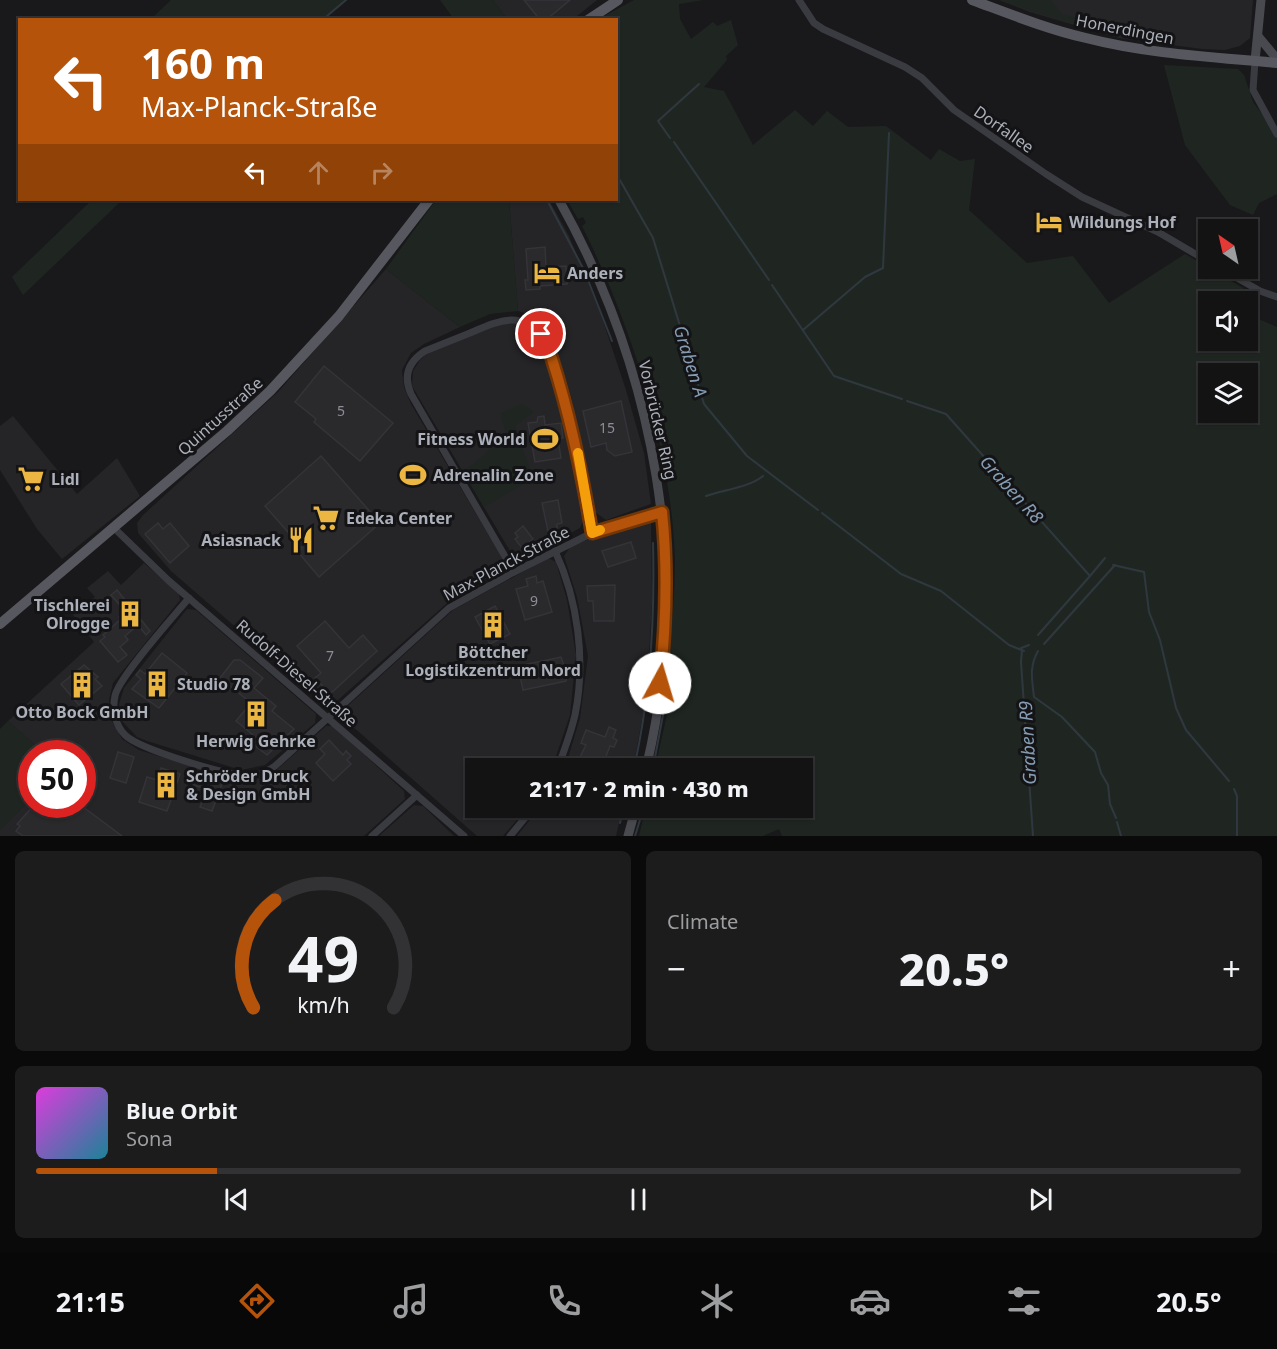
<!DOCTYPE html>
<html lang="en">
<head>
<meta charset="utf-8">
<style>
  :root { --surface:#131314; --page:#1c1c1d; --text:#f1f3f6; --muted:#9d9ea0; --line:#323234; --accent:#b45309 }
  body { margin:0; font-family:"Noto Sans",sans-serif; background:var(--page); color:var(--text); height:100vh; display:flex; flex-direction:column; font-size:22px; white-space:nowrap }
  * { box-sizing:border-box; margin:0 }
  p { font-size:20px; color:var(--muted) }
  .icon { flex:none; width:33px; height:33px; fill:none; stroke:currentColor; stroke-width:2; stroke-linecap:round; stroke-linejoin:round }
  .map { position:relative; height:836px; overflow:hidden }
  .details { display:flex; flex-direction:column; gap:15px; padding:15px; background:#0a0a0b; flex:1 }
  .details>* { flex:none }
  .hud { position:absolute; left:18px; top:18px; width:600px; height:183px; border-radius:0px; box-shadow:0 2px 4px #0004,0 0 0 2px var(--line); background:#b45309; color:#fff; overflow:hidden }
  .needle { width:39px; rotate:326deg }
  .controls { position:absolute; left:1198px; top:219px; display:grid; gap:12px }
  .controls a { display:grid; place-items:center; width:60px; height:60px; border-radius:0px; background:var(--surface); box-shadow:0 2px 4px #0004,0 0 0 2px var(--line); font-size:30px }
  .speed { position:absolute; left:18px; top:740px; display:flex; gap:12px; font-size:30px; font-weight:700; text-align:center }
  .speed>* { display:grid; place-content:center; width:78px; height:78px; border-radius:50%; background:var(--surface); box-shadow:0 2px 4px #0004,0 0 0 2px var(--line); line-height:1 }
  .speed .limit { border:9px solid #d22; background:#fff; color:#111 }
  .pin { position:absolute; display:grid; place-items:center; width:51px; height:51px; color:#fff; margin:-26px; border:3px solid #fff; border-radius:50%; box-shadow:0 2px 6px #0007 }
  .me { position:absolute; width:66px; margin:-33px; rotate:6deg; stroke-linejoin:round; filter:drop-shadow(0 0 4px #0008) }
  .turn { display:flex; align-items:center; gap:21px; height:126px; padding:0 24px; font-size:27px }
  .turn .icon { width:78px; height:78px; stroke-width:2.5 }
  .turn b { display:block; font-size:42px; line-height:51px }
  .lanes { display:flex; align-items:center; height:57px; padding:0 24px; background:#0003; justify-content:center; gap:30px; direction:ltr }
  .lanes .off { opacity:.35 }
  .big { font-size:45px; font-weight:800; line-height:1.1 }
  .details .widget { flex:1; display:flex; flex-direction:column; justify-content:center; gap:9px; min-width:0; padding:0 21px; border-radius:9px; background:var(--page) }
  .details .dial { align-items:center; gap:0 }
  .dial svg { height:156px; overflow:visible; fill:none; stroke:var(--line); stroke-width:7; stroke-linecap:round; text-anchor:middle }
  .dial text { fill:var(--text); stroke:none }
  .song { display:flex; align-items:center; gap:18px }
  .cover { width:72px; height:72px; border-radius:9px; background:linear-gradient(135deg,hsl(300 70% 55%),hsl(190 70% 35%)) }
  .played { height:6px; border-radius:3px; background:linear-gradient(90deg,var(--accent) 15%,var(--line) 15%) }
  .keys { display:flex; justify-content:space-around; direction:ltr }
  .heat { display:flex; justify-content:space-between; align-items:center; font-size:33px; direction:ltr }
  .details .tiles { flex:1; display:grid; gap:15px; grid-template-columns:1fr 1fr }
  .widget:last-child { grid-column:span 2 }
  .trip { position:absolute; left:465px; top:758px; width:348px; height:60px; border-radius:0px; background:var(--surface); box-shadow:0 2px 4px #0004,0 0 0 2px var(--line); font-weight:800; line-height:60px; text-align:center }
  .tabs { display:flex; height:96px; justify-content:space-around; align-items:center; background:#080808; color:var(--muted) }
  .tabs .icon { width:42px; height:42px }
  .tabs .current { color:var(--accent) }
  .tabs b { font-size:27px; color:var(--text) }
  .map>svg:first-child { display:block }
  .built { fill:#252528 }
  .green { fill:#1f2621; fill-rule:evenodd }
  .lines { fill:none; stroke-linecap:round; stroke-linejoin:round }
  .stream { stroke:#30383f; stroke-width:2 }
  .building { fill:#2a292c; stroke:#343337; stroke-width:1.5 }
  .street { stroke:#3a3b40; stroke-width:7 }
  .secondary { stroke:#494a50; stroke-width:9 }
  .primary { stroke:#57585f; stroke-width:10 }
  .route-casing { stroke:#753606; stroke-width:15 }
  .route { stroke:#b45309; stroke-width:10 }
  .slow { stroke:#f59e0b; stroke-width:10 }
  .labels { text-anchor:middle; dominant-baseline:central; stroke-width:6; stroke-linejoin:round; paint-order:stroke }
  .number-label { font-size:14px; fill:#8c8e96 }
  .street-label { font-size:16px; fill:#acb0ba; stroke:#141416 }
  .poi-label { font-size:16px; font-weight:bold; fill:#acb0ba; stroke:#141416; text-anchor:start }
  .water-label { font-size:18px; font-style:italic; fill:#859cb3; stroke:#141416 }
</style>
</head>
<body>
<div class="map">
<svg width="1277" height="836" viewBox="0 0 1277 836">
  <rect width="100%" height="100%" fill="#19191b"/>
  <g class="built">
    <path d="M493 0H597L572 20 507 19Z"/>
    <path d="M999 0H1253L1250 38 1240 46 1225 50 1202 49 1119 38 1030 12Z"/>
    <path d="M509 200H549L569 236 601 315 626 390 644 453 651 504 606 520 595 512 571 396 552 334 538 318 518 311Z"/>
    <path d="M386 269 460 327 424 344 411 353 402 370 404 387 411 404 504 561 501 570 454 597 329 708 171 571 138 533 137 523 143 515 278 392Z"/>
    <path d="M518 321 534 328 544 341 563 398 585 508 584 519 580 528 522 559 513 556 412 386 413 371 420 360 430 351 492 324Z"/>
    <path d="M13 416 77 494 117 458 140 496 62 559 37 529 0 470V426Z"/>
    <path d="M645 518 651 520 652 601 647 693 633 768H565L580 718 588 656 577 597 564 556 571 546Z"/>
    <path d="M548 558 556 562 567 600 576 655 570 715 552 768H476V807H528L503 836H477L343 718 342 711 453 610Z"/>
    <path d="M144 563 179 593 180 600 113 683 109 700 111 719 122 739 139 750 236 780 255 779 273 773 326 726H333L404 791 405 799 364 836H0V830L31 799 32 804H82V753H44L8 721 94 642 73 615 95 597 87 588 108 571 121 585Z"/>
    <path d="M187 609 196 610 316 714 315 723 265 765 241 770 147 741 137 737 121 720 119 704 124 688Z"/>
    <path d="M414 805 423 806 454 836H379Z"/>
    <path d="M540 807H623L616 836H517Z"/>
  </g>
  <g class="green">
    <path d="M171 0H347L323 19H151Z"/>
    <path d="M440 0H493L507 19H454Z"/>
    <path d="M634 0H703L679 4 680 19 691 39 713 22 717 26 731 20 738 45 726 56 727 60 704 87 724 91 753 145 795 110 813 126 827 111 848 127 886 126 931 160 939 149 960 161 975 159 969 210 1027 263 1073 256 1109 303 1185 254 1243 288 1251 304 1252 320 1256 318 1277 327V836H782L779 829 763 836H639L646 807H802V768H655L667 715H665L673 657 669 656C672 624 675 592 675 560 672 450 631 324 582 226L586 223 583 217 578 219 567 200H616V20L599 19ZM1209 302H1248V340H1209ZM1209 374H1248V412H1209Z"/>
    <path d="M1001 0H1051L1062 14 1177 44C1116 36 1059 22 1001 0Z"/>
    <path d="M1164 65 1238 69 1244 75 1253 102 1277 134V194L1259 203 1253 215 1230 205 1185 145Z"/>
    <path d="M92 200H122L23 295 12 277Z"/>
    <path d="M436 200H509L518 311 490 314 460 327 386 269Z"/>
    <path d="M522 404 534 412 516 425 519 440 534 478 484 507 463 471C481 460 490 447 506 435L500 413Z"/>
    <path d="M8 721 44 753H32L31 799 0 830V729Z"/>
  </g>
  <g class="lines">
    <g class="stream">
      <path d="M327 16 346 0"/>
      <path d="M670 138 658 121 699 84"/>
      <path d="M674 142 769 280"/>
      <path d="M617 175 653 238 704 404 747 456 818 510"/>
      <path d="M547 200 584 270 612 341"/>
      <path d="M772 285 834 376 902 399"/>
      <path d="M803 330 865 277 883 268 889 133"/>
      <path d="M907 401 946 414 1090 576 1105 558"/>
      <path d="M706 496C723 490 750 487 763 476"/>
      <path d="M822 513 901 574 941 591 1009 645 1024 651"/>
      <path d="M1113 565 1144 572 1149 612 1160 640 1176 708 1186 730 1229 781"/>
      <path d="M1038 635 1090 576"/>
      <path d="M1044 644 1115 565"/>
      <path d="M1019 649 1029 645"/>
      <path d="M1022 650 1021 662 1033 836"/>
      <path d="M1038 651C1029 667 1032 679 1034 697L1062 717 1095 752 1101 773 1108 785 1110 804 1116 818"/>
      <path d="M634 768C651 693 655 619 653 543"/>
      <path d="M653 768 669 683"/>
      <path d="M1234 789 1237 796V836"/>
      <path d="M1117 822 1121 836"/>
      <path d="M620 823 624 807"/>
      <path d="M635 836 644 807"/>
    </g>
  </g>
  <g class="building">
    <path d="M524 0H570L546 20H540Z"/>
    <path d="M545 247 546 267 566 266 567 284 540 286V289L526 290 525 280H528L526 249Z"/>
    <path d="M324 366 393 423 360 461 314 422 316 419 295 402Z"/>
    <path d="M621 401 632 452 615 456 607 450 606 443 591 447 583 411Z"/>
    <path d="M544 416 545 425 561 423 563 438 558 439 561 458 535 462 528 423 537 422 538 417Z"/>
    <path d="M321 456 380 523 319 577 298 552 302 548 265 506Z"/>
    <path d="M558 500 562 523 557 524V530L548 531 542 503Z"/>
    <path d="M158 523 163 529 170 523 189 546 170 563 145 534Z"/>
    <path d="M523 526 533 539 522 548 515 539 518 537 515 533Z"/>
    <path d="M631 542 636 558 608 567 602 551Z"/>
    <path d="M536 576 537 583 543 581 552 612 525 620 516 589 528 586 526 579Z"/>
    <path d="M615 585 614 621H594L593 601H588L587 586Z"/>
    <path d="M117 590 150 631 146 635 138 625 125 636 128 640 120 647 127 655 118 662 100 641 105 637 103 635 121 619 119 617 125 611 111 595Z"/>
    <path d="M495 606 510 634 490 644 475 617Z"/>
    <path d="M325 621 349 648 363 635 377 651 330 694 315 678 321 673 297 646Z"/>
    <path d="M162 653 187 673 159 708 132 689 141 679 136 675 140 670 145 674Z"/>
    <path d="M561 657 567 674 566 681 523 690 518 666Z"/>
    <path d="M234 660H240L263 678 254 688 276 706 272 711 294 729 267 755 253 744 258 739 236 721 251 703 220 678Z"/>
    <path d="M84 665 98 677 95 679 102 686 79 705 61 684Z"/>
    <path d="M609 727 616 730 613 738 617 740 614 747 610 746 605 759 610 761 607 768H593L585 765 587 760 580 757 586 745 581 743 586 730 605 737Z"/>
    <path d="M329 740 343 755 346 751 351 756 347 760 351 764 333 781 316 763 325 754 320 749Z"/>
    <path d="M118 752 134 757 126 783 110 778Z"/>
    <path d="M161 768 180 774 167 811 139 802 147 777 157 780Z"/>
    <path d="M196 776 222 784 212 811 200 807 207 789 193 785Z"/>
    <path d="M35 804H79L122 836H23L16 831 20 826 17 824Z"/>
  </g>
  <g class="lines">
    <g class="street">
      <path d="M799 0 814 23 823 29 905 67 922 78 954 110 1046 174 1082 197 1158 232 1209 262"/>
      <path d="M1255 61 1253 90 1277 134"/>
      <path d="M1220 268 1260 291 1277 297"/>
      <path d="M114 528 169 581 464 836"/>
      <path d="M555 551C578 600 586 661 575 715 571 733 564 750 558 768"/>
      <path d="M514 572 411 394C403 376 408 362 425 351 440 345 455 339 470 333 500 320 522 309 546 341 568 404 581 467 592 533"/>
      <path d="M189 598C174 616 118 678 115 696 112 709 115 725 125 735 139 749 230 777 250 776 260 775 268 771 275 766L449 608 514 572 592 533 662 512"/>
      <path d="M372 836 417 795"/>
      <path d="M510 836 534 807"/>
    </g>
    <g class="secondary">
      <path d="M1258 36 1277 59"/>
      <path d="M1255 61 1261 0"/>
      <path d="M559 200C655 371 693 576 646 768"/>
      <path d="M628 836 636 807"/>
    </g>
    <g class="primary">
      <path d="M972 0C1010 14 1047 29 1086 38 1148 54 1213 57 1277 63"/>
      <path d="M588 20 618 0"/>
      <path d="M0 624 227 431 270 391 339 316 429 200"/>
    </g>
  </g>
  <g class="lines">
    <g class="route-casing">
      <path id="route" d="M541 334 546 341C568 404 581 467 592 533L662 512C668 569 666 626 660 683"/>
    </g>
    <use href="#route" class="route"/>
    <path class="slow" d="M578 453 592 533 600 530"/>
  </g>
  <defs>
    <g id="hotel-bare" transform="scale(2.07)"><path d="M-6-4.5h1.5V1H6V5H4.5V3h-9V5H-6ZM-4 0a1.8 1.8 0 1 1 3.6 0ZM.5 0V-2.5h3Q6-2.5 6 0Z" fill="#ebb742" stroke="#141416" stroke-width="2.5" paint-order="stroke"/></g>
    <g id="stadium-bare" transform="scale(2.07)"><path d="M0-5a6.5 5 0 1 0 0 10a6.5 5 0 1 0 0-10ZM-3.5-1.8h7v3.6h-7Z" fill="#ebb742" stroke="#141416" stroke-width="2.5" paint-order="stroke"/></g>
    <g id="supermarket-bare" transform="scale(2.07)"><path d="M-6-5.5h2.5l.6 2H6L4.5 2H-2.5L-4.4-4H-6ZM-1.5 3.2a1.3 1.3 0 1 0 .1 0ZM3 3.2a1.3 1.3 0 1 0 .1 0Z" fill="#ebb742" stroke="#141416" stroke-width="2.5" paint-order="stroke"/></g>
    <g id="restaurant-bare" transform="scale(2.07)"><path d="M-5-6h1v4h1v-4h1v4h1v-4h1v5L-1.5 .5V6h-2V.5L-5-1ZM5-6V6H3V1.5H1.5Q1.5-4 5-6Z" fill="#ebb742" stroke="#141416" stroke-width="2.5" paint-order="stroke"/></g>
    <g id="building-bare" transform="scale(2.07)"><path d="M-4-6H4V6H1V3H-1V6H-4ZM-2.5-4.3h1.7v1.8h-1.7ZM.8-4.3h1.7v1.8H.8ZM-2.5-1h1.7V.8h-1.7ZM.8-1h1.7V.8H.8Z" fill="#ebb742" stroke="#141416" stroke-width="2.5" paint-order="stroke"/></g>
  </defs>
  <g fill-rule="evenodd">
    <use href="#hotel-bare" x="1049" y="222"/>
    <use href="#hotel-bare" x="547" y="273"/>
    <use href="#stadium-bare" x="545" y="439"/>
    <use href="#stadium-bare" x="413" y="475"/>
    <use href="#supermarket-bare" x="31" y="479"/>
    <use href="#supermarket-bare" x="326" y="518"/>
    <use href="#restaurant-bare" x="301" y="540"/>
    <use href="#building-bare" x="130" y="614"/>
    <use href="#building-bare" x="493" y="625"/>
    <use href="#building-bare" x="157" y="684"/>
    <use href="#building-bare" x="82" y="685"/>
    <use href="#building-bare" x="256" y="714"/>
    <use href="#building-bare" x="166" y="785"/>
  </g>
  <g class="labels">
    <g class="number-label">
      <text x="341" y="410">5</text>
      <text x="607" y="427">15</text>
      <text x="534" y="600">9</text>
      <text x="330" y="655">7</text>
    </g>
    <g class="street-label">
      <text transform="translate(1125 29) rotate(11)">Honerdingen</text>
      <text transform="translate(1004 129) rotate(35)">Dorfallee</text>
      <text transform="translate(220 416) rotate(-42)">Quintusstraße</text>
      <text transform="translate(658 420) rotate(77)">Vorbrücker Ring</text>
      <text transform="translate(506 563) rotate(-28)">Max-Planck-Straße</text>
      <text transform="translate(297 673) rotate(41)">Rudolf-Diesel-Straße</text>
    </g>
    <g class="poi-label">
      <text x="1069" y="222">Wildungs Hof</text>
      <text x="567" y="273">Anders</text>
      <text x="525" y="439" text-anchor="end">Fitness World</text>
      <text x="433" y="475">Adrenalin Zone</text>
      <text x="51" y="479">Lidl</text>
      <text x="346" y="518">Edeka Center</text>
      <text x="281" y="540" text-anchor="end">Asiasnack</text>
      <text x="110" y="605" text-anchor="end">Tischlerei<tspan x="110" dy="18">Olrogge</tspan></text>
      <text x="493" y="652" text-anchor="middle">Böttcher<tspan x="493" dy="18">Logistikzentrum Nord</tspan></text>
      <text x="177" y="684">Studio 78</text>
      <text x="82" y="712" text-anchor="middle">Otto Bock GmbH</text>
      <text x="256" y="741" text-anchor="middle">Herwig Gehrke</text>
      <text x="186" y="776">Schröder Druck<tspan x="186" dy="18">&amp; Design GmbH</tspan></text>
    </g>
    <g class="water-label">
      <text transform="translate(691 361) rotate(73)">Graben A</text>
      <text transform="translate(1012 489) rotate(48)">Graben R8</text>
      <text transform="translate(1027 743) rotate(-93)">Graben R9</text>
    </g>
  </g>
</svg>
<div class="controls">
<a><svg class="needle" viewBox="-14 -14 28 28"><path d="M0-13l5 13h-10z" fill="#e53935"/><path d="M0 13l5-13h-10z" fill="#9d9ea0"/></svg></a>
<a><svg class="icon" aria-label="sound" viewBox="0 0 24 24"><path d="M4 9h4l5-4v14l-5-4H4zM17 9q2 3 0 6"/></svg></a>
<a><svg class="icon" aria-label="layers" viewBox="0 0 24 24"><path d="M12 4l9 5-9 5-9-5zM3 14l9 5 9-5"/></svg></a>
</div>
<div class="speed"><div class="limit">50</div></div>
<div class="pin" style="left:541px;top:334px;background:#d93025"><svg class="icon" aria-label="arrive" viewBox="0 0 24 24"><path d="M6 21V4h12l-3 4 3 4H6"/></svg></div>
<svg class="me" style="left:660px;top:683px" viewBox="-20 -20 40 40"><circle r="19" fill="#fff"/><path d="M0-13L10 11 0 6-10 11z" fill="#b45309"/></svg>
<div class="trip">21:17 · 2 min · 430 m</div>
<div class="hud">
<div class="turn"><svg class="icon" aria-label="left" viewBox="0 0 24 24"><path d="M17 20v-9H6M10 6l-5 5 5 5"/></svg><div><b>160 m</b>Max-Planck-Straße</div></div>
<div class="lanes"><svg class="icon" aria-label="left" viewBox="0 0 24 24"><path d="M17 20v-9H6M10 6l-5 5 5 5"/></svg><svg class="icon off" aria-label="ahead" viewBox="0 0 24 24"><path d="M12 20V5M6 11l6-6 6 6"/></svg><svg class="icon off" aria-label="right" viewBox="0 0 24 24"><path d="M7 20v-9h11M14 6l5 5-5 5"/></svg></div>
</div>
</div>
<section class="details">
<div class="tiles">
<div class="widget dial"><svg viewBox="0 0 100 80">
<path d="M14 69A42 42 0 1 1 86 69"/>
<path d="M14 69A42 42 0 0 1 25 14" stroke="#b45309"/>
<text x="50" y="56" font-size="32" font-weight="700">49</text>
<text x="50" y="72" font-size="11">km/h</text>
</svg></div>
<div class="widget"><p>Climate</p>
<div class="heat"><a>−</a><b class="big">20.5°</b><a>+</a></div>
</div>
<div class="widget">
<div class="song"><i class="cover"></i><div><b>Blue Orbit</b><p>Sona</p></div></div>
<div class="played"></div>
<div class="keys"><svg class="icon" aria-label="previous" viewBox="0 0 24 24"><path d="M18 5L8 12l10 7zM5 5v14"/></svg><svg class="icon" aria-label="pause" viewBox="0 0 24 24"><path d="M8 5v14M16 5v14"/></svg><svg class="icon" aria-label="next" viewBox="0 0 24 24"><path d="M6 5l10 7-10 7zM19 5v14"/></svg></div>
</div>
</div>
</section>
<nav class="tabs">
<b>21:15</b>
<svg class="icon current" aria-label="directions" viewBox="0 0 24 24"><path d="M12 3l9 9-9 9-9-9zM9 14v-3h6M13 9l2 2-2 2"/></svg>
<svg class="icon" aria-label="music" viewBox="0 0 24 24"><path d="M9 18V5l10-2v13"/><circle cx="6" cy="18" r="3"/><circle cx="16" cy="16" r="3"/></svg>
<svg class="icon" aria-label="phone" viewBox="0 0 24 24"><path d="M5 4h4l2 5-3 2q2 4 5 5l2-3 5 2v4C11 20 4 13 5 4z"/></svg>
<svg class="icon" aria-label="climate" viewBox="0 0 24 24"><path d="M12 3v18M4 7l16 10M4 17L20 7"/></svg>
<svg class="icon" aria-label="car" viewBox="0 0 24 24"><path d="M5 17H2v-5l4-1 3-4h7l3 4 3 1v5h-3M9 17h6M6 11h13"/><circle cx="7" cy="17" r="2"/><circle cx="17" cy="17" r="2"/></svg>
<svg class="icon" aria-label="filters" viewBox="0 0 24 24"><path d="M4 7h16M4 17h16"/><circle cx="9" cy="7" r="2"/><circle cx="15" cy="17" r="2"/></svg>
<b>20.5°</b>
</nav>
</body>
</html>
